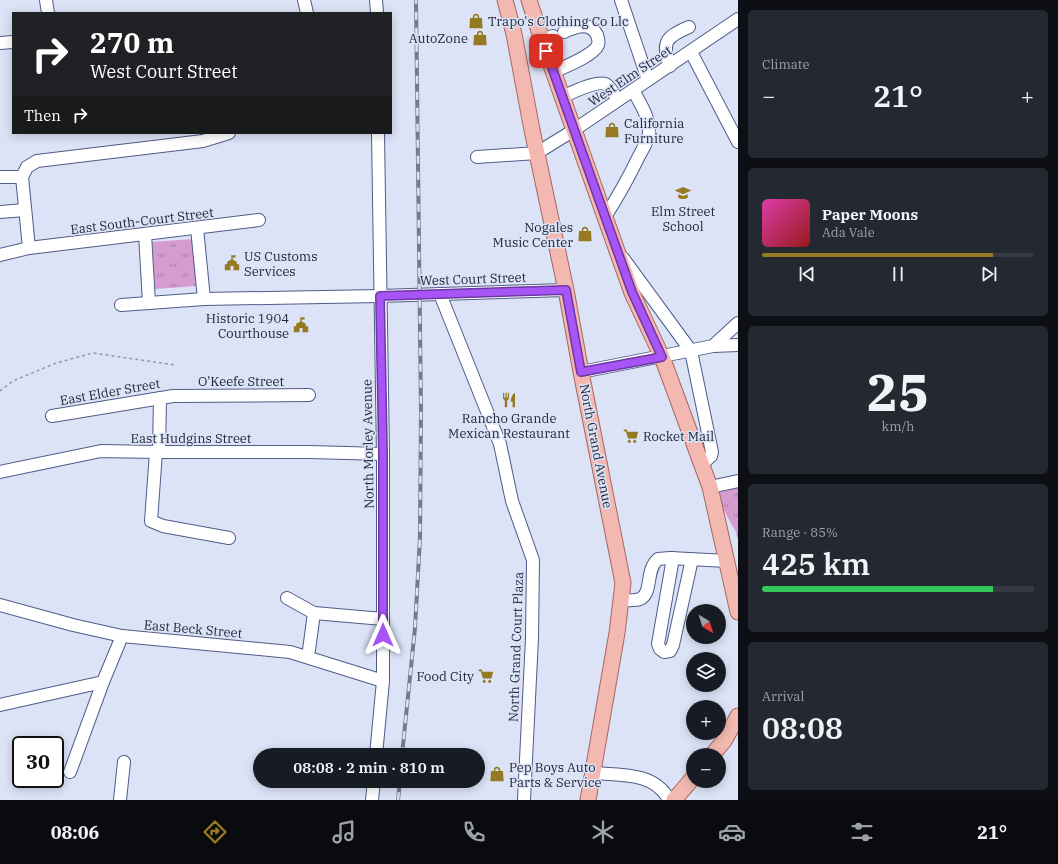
<!DOCTYPE html>
<html lang="en">
<head>
<meta charset="utf-8">
<style>
  :root { --surface:#171b24; --page:#242831; --text:#f1f3f6; --muted:#9ea1a6; --line:#363941; --accent:#967a22 }
  body { margin:0; font-family:"IBM Plex Serif",serif; background:var(--page); color:var(--text); height:100vh; display:flex; flex-direction:column; font-size:15px; white-space:nowrap }
  * { box-sizing:border-box; margin:0 }
  p { font-size:13px; color:var(--muted) }
  .icon { flex:none; width:22px; height:22px; fill:none; stroke:currentColor; stroke-width:2; stroke-linecap:round; stroke-linejoin:round }
  .map { position:relative; flex:1; overflow:hidden }
  .sheet { display:flex; flex-direction:column; gap:10px; padding:10px; background:#0d0f14; width:320px }
  .sheet>* { flex:none }
  .guide { position:absolute; left:12px; top:12px; width:380px; height:122px; border-radius:0px; box-shadow:0 2px 10px #0003; background:#202124; color:#fff; overflow:hidden }
  .needle { width:26px; rotate:142deg }
  .buttons { position:absolute; left:686px; top:604px; display:grid; gap:8px }
  .buttons a { display:grid; place-items:center; width:40px; height:40px; border-radius:50%; background:var(--surface); box-shadow:0 2px 10px #0003; font-size:20px }
  .speed { position:absolute; left:12px; top:736px; display:flex; gap:8px; font-size:20px; font-weight:700; text-align:center }
  .speed>* { display:grid; place-content:center; width:52px; height:52px; border-radius:50%; background:var(--surface); box-shadow:0 2px 10px #0003; line-height:1 }
  .speed .limit { border:2px solid #111; border-radius:6px; background:#fff; color:#111 }
  .pin { position:absolute; display:grid; place-items:center; width:34px; height:34px; color:#fff; margin:-17px; border-radius:8px; box-shadow:0 2px 6px #0006 }
  .me { position:absolute; width:44px; margin:-22px; rotate:0deg; stroke-linejoin:round; filter:drop-shadow(0 0 3px #0008) }
  .turn { display:flex; align-items:center; gap:14px; height:84px; padding:0 12px; font-size:18px }
  .turn .icon { width:52px; height:52px; stroke-width:2.5 }
  .turn b { display:block; font-size:28px; line-height:34px }
  .then { display:flex; align-items:center; height:38px; padding:0 12px; background:#0003; gap:8px; font-size:15px }
  .big { font-size:30px; font-weight:600; line-height:1.1 }
  .sheet .tile { flex:1; display:flex; flex-direction:column; justify-content:center; gap:6px; min-width:0; padding:0 14px; border-radius:6px; background:var(--page) }
  .sheet .dial { align-items:center; gap:0 }
  .dial b { font-size:52px; line-height:1 }
  .song { display:flex; align-items:center; gap:12px }
  .cover { width:48px; height:48px; border-radius:6px; background:linear-gradient(135deg,hsl(320 70% 55%),hsl(0 70% 35%)) }
  .played { height:4px; border-radius:2px; background:linear-gradient(90deg,var(--accent) 85%,var(--line) 85%) }
  .keys { display:flex; justify-content:space-around; direction:ltr }
  .heat { display:flex; justify-content:space-between; align-items:center; font-size:22px; direction:ltr }
  .charge { height:6px; border-radius:3px; background:linear-gradient(90deg,#34c759 85%,var(--line) 0) }
  .trip { position:absolute; left:253px; top:748px; width:232px; height:40px; border-radius:20px; background:var(--surface); box-shadow:0 2px 10px #0003; font-weight:600; line-height:40px; text-align:center }
  .menu { display:flex; height:64px; justify-content:space-around; align-items:center; background:#090b0e; color:var(--muted) }
  .menu .icon { width:28px; height:28px }
  .menu .active { color:var(--accent) }
  .menu b { font-size:18px; color:var(--text) }
  main { display:flex; flex:1; min-height:0 }
  .map>svg:first-child { display:block }
  .grass { fill:url(#grass-tufts) }
  .lines { fill:none; stroke-linecap:round; stroke-linejoin:round }
  .minor-casing { stroke:#4e5c88; stroke-width:14 }
  .major-casing { stroke:#a56763; stroke-width:17 }
  .path { stroke:#9298ac; stroke-width:1.5; stroke-dasharray:3 3; stroke-linecap:butt }
  .minor { stroke:#fff; stroke-width:12 }
  .major { stroke:#f3b8af; stroke-width:15 }
  .rail-casing { stroke:#747b8e; stroke-width:4 }
  .rail { stroke:#dce3f7; stroke-width:2.5; stroke-dasharray:8; stroke-linecap:butt }
  .route-casing { stroke:#6d37a1; stroke-width:10 }
  .route { stroke:#a855f7; stroke-width:7 }
  .labels { text-anchor:middle; dominant-baseline:central; stroke-width:3; stroke-linejoin:round; paint-order:stroke }
  .poi-label { font-size:13px; fill:#22283b; stroke:#dce3f7; text-anchor:start }
  .street-label { font-size:13px; fill:#22283b; stroke:#dce3f7 }
</style>
</head>
<body>
<main>
<div class="map">
<svg width="738" height="800" viewBox="0 0 738 800">
  <defs>
    <pattern id="grass-tufts" width="24" height="20" patternUnits="userSpaceOnUse"><rect width="24" height="20" fill="#d59ccf"/><path d="M3 7l-1-3M5 7V3M7 7l1-3M15 17l-1-3M17 17v-4M19 17l1-3" fill="none" stroke="#ac7fa9"/></pattern>
  </defs>
  <rect width="100%" height="100%" fill="#dce3f7"/>
  <g class="grass">
    <path d="M193 239 197 286 155 289 152 242Z"/>
    <path d="M738 487V540L736 532 718 500 717 495 719 491 727 488Z"/>
  </g>
  <g class="lines">
    <g class="minor-casing">
      <g id="minor">
        <path d="M46 0 48 13"/>
        <path d="M304 0 307 13"/>
        <path d="M376 0 377 13"/>
        <path d="M621 0 648 80"/>
        <path d="M542 40 553 36"/>
        <path d="M0 43 13 42"/>
        <path d="M691 52 738 142"/>
        <path d="M670 66C661 42 666 37 689 27"/>
        <path d="M553 72C564 67 593 56 598 45 599 42 598 38 597 35 590 21 575 27 564 32"/>
        <path d="M562 97C571 93 599 79 607 85 611 88 615 96 618 100"/>
        <path d="M477 157 537 153 574 130 738 19"/>
        <path d="M0 177H22"/>
        <path d="M0 212 25 210"/>
        <path d="M605 217C617 198 628 179 638 158 642 150 648 142 649 133 650 118 640 103 633 90"/>
        <path d="M197 228 204 299"/>
        <path d="M145 234 149 303"/>
        <path d="M29 248 22 177 27 167 37 161 203 141 229 133"/>
        <path d="M0 255 29 248 259 220"/>
        <path d="M623 258 691 351 712 452 711 456 702 464"/>
        <path d="M440 294 500 444 512 501 533 560 532 638 524 800"/>
        <path d="M121 305 204 299 380 296 566 290"/>
        <path d="M713 346 738 345"/>
        <path d="M581 372 713 346 738 323"/>
        <path d="M52 416 173 396 309 395"/>
        <path d="M156 452 151 521 163 526 229 538"/>
        <path d="M159 452 160 398"/>
        <path d="M0 472 101 451 156 452H310L383 454"/>
        <path d="M710 487 738 481"/>
        <path d="M673 558 658 644 660 649 664 652 670 651 673 645 692 559"/>
        <path d="M287 598 314 613 383 619"/>
        <path d="M621 600C626 600 635 601 640 599 653 593 645 570 658 559L670 558 727 561"/>
        <path d="M0 605 73 625 122 636 290 652 383 681"/>
        <path d="M309 650 314 613"/>
        <path d="M0 705 103 682"/>
        <path d="M376 755 383 681V454L378 133"/>
        <path d="M70 772 103 682 122 636"/>
        <path d="M593 773C620 775 655 772 669 800"/>
        <path d="M120 800 124 762"/>
        <path d="M372 800 374 781"/>
      </g>
    </g>
    <g class="major-casing">
      <g id="major">
        <path d="M505 0 514 34 532 130 566 290 581 372 623 583 617 633 588 800"/>
        <path d="M529 0 542 40 632 293 662 357 710 487 738 612"/>
        <path d="M712 755 724 741 738 716"/>
        <path d="M674 800 693 778"/>
      </g>
    </g>
    <path class="path" d="M0 391 13 381 56 363 93 353 175 365"/>
    <use href="#minor" class="minor"/>
    <use href="#major" class="major"/>
    <g class="rail-casing">
      <g id="rail">
        <path d="M402 755 415 628 420 537 421 411 416 0"/>
        <path d="M398 800 400 781"/>
      </g>
    </g>
    <use href="#rail" class="rail"/>
  </g>
  <g class="lines">
    <g class="route-casing">
      <path id="route" d="M383 635V454L380 296 566 290 581 372 662 357 632 292 546 51"/>
    </g>
    <use href="#route" class="route"/>
  </g>
  <defs>
    <g id="shop-bare" transform="scale(1.2)"><path d="M-5-2.5h2.3a2.7 3.5 0 0 1 5.4 0H5L5.5 6h-11ZM-1.5-2.5h3a1.5 2.3 0 0 0-3 0Z" fill="#967a22" stroke="#dce3f7" stroke-width="2.5" paint-order="stroke"/></g>
    <g id="school-bare" transform="scale(1.2)"><path d="M0-5L7-2L0 1L-7-2ZM-4 1L0 2.5L4 1V4Q0 6-4 4Z" fill="#967a22" stroke="#dce3f7" stroke-width="2.5" paint-order="stroke"/></g>
    <g id="civic-bare" transform="scale(1.2)"><path d="M-.6-6.5H3V-4.5H.6V-3L4-1V1h2V6H-6V1h2V-1L-.6-3ZM-1.2 2.5V6h2.4V2.5Z" fill="#967a22" stroke="#dce3f7" stroke-width="2.5" paint-order="stroke"/></g>
    <g id="restaurant-bare" transform="scale(1.2)"><path d="M-5-6h1v4h1v-4h1v4h1v-4h1v5L-1.5 .5V6h-2V.5L-5-1ZM5-6V6H3V1.5H1.5Q1.5-4 5-6Z" fill="#967a22" stroke="#dce3f7" stroke-width="2.5" paint-order="stroke"/></g>
    <g id="supermarket-bare" transform="scale(1.2)"><path d="M-6-5.5h2.5l.6 2H6L4.5 2H-2.5L-4.4-4H-6ZM-1.5 3.2a1.3 1.3 0 1 0 .1 0ZM3 3.2a1.3 1.3 0 1 0 .1 0Z" fill="#967a22" stroke="#dce3f7" stroke-width="2.5" paint-order="stroke"/></g>
  </defs>
  <g fill-rule="evenodd">
    <use href="#shop-bare" x="476" y="21"/>
    <use href="#shop-bare" x="480" y="38"/>
    <use href="#shop-bare" x="612" y="130"/>
    <use href="#school-bare" x="683" y="193"/>
    <use href="#shop-bare" x="585" y="234"/>
    <use href="#civic-bare" x="232" y="263"/>
    <use href="#civic-bare" x="301" y="325"/>
    <use href="#restaurant-bare" x="509" y="400"/>
    <use href="#supermarket-bare" x="631" y="436"/>
    <use href="#supermarket-bare" x="486" y="676"/>
    <use href="#shop-bare" x="497" y="774"/>
  </g>
  <g class="labels">
    <g class="poi-label">
      <text x="488" y="21">Trapo's Clothing Co Llc</text>
      <text x="468" y="38" text-anchor="end">AutoZone</text>
      <text x="624" y="123">California<tspan x="624" dy="15">Furniture</tspan></text>
      <text x="683" y="211" text-anchor="middle">Elm Street<tspan x="683" dy="15">School</tspan></text>
      <text x="573" y="227" text-anchor="end">Nogales<tspan x="573" dy="15">Music Center</tspan></text>
      <text x="244" y="256">US Customs<tspan x="244" dy="15">Services</tspan></text>
      <text x="289" y="318" text-anchor="end">Historic 1904<tspan x="289" dy="15">Courthouse</tspan></text>
      <text x="509" y="418" text-anchor="middle">Rancho Grande<tspan x="509" dy="15">Mexican Restaurant</tspan></text>
      <text x="643" y="436">Rocket Mail</text>
      <text x="474" y="676" text-anchor="end">Food City</text>
      <text x="509" y="767">Pep Boys Auto<tspan x="509" dy="15">Parts &amp; Service</tspan></text>
    </g>
    <g class="street-label">
      <text transform="translate(630 76) rotate(-34)">West Elm Street</text>
      <text transform="translate(142 221) rotate(-7)">East South-Court Street</text>
      <text transform="translate(473 279) rotate(-2)">West Court Street</text>
      <text x="241" y="381">O'Keefe Street</text>
      <text transform="translate(110 392) rotate(-10)">East Elder Street</text>
      <text x="191" y="438">East Hudgins Street</text>
      <text transform="translate(368 444) rotate(-91)">North Morley Avenue</text>
      <text transform="translate(596 446) rotate(79)">North Grand Avenue</text>
      <text transform="translate(193 629) rotate(5)">East Beck Street</text>
      <text transform="translate(516 647) rotate(-88)">North Grand Court Plaza</text>
    </g>
  </g>
</svg>
<div class="buttons">
<a><svg class="needle" viewBox="-14 -14 28 28"><path d="M0-13l5 13h-10z" fill="#e53935"/><path d="M0 13l5-13h-10z" fill="#9ea1a6"/></svg></a>
<a><svg class="icon" aria-label="layers" viewBox="0 0 24 24"><path d="M12 4l9 5-9 5-9-5zM3 14l9 5 9-5"/></svg></a>
<a>+</a>
<a>−</a>
</div>
<div class="speed"><div class="limit">30</div></div>
<div class="pin" style="left:546px;top:51px;background:#d93025"><svg class="icon" aria-label="arrive" viewBox="0 0 24 24"><path d="M6 21V4h12l-3 4 3 4H6"/></svg></div>
<svg class="me" style="left:383px;top:635px" viewBox="-20 -20 40 40"><path d="M0-17L14 15 0 8-14 15z" fill="#a855f7" stroke="#fff" stroke-width="4"/></svg>
<div class="trip">08:08 · 2 min · 810 m</div>
<div class="guide">
<div class="turn"><svg class="icon" aria-label="right" viewBox="0 0 24 24"><path d="M7 20v-9h11M14 6l5 5-5 5"/></svg><div><b>270 m</b>West Court Street</div></div>
<div class="then">Then<svg class="icon" aria-label="right" viewBox="0 0 24 24"><path d="M7 20v-9h11M14 6l5 5-5 5"/></svg></div>
</div>
</div>
<section class="sheet">
<div class="tile"><p>Climate</p>
<div class="heat"><a>−</a><b class="big">21°</b><a>+</a></div>
</div>
<div class="tile">
<div class="song"><i class="cover"></i><div><b>Paper Moons</b><p>Ada Vale</p></div></div>
<div class="played"></div>
<div class="keys"><svg class="icon" aria-label="previous" viewBox="0 0 24 24"><path d="M18 5L8 12l10 7zM5 5v14"/></svg><svg class="icon" aria-label="pause" viewBox="0 0 24 24"><path d="M8 5v14M16 5v14"/></svg><svg class="icon" aria-label="next" viewBox="0 0 24 24"><path d="M6 5l10 7-10 7zM19 5v14"/></svg></div>
</div>
<div class="tile dial"><b>25</b><p>km/h</p></div>
<div class="tile"><p>Range · 85%</p><b class="big">425 km</b><div class="charge"></div></div>
<div class="tile"><p>Arrival</p><b class="big">08:08</b></div>
</section>
</main>
<nav class="menu">
<b>08:06</b>
<svg class="icon active" aria-label="directions" viewBox="0 0 24 24"><path d="M12 3l9 9-9 9-9-9zM9 14v-3h6M13 9l2 2-2 2"/></svg>
<svg class="icon" aria-label="music" viewBox="0 0 24 24"><path d="M9 18V5l10-2v13"/><circle cx="6" cy="18" r="3"/><circle cx="16" cy="16" r="3"/></svg>
<svg class="icon" aria-label="phone" viewBox="0 0 24 24"><path d="M5 4h4l2 5-3 2q2 4 5 5l2-3 5 2v4C11 20 4 13 5 4z"/></svg>
<svg class="icon" aria-label="climate" viewBox="0 0 24 24"><path d="M12 3v18M4 7l16 10M4 17L20 7"/></svg>
<svg class="icon" aria-label="car" viewBox="0 0 24 24"><path d="M5 17H2v-5l4-1 3-4h7l3 4 3 1v5h-3M9 17h6M6 11h13"/><circle cx="7" cy="17" r="2"/><circle cx="17" cy="17" r="2"/></svg>
<svg class="icon" aria-label="filters" viewBox="0 0 24 24"><path d="M4 7h16M4 17h16"/><circle cx="9" cy="7" r="2"/><circle cx="15" cy="17" r="2"/></svg>
<b>21°</b>
</nav>
</body>
</html>
